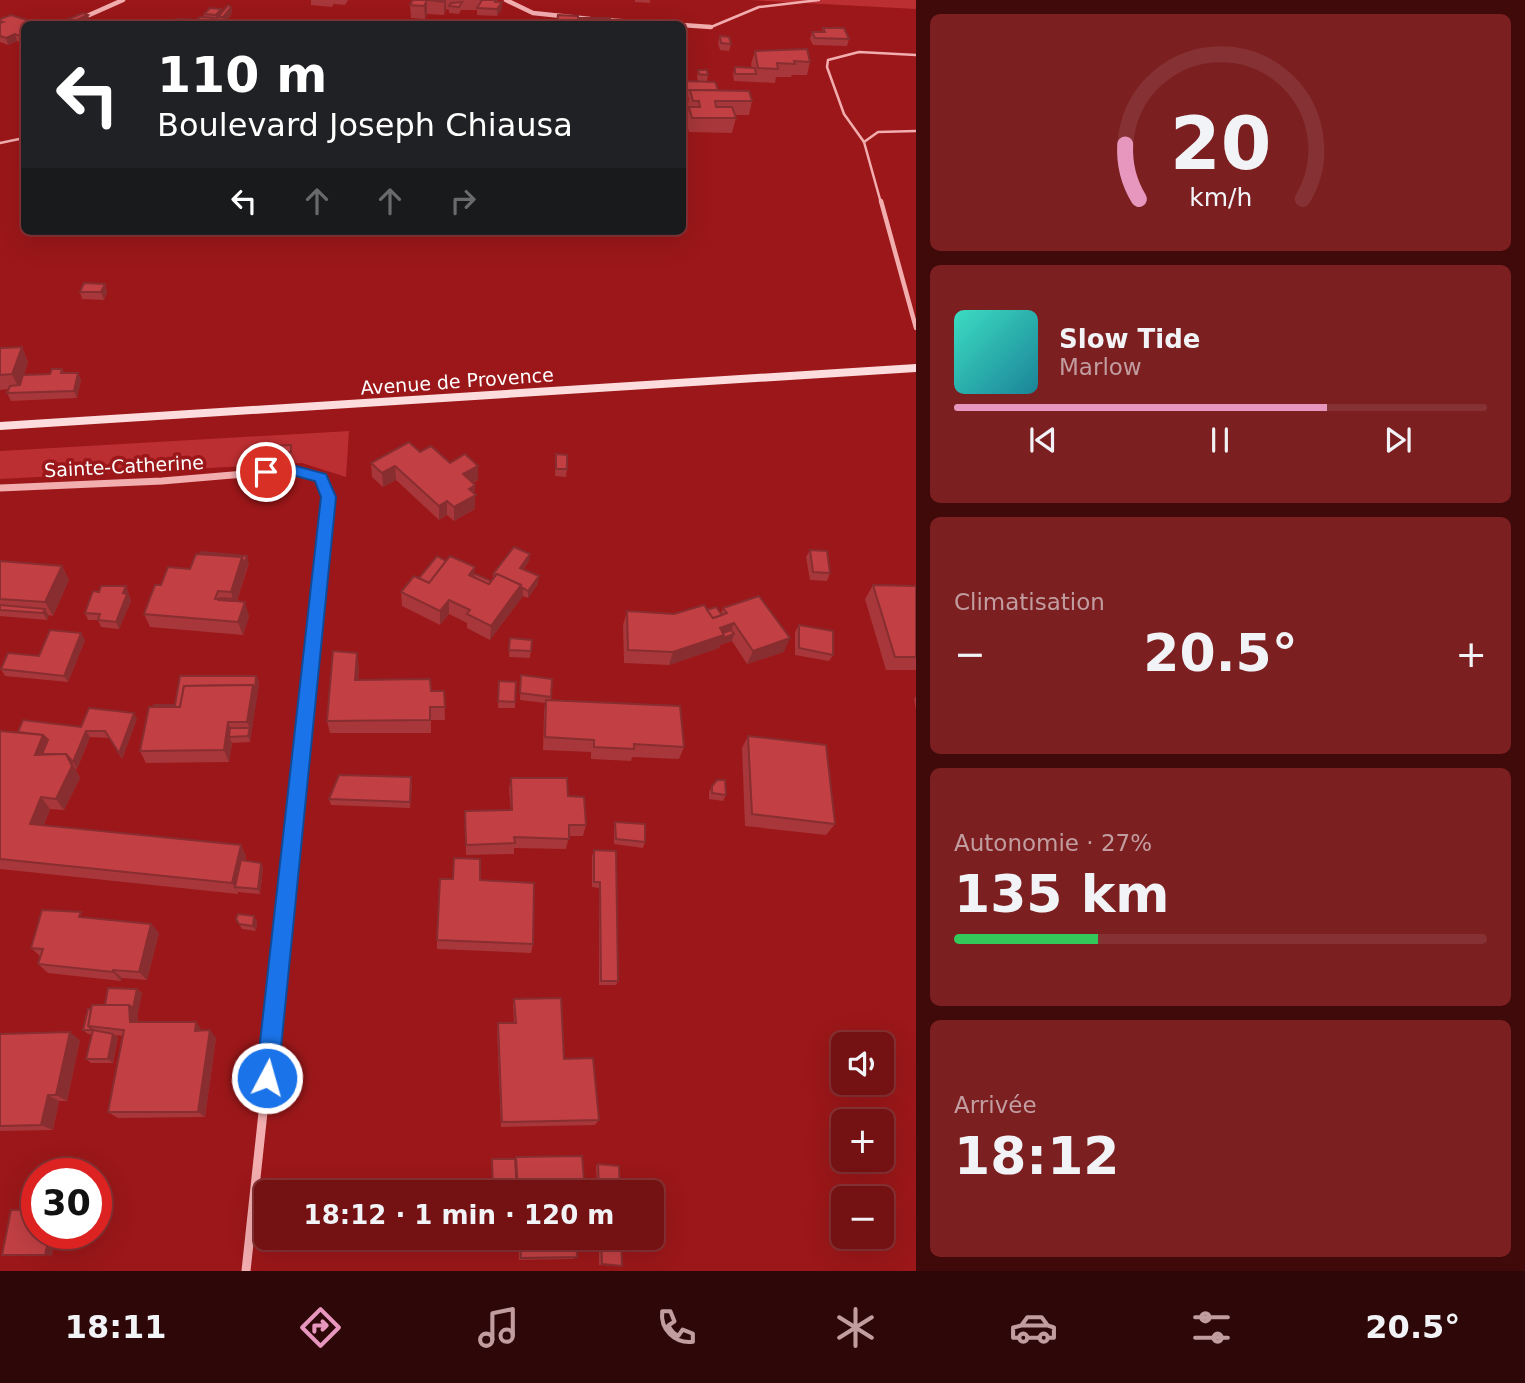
<!DOCTYPE html>
<html lang="fr">
<head>
<meta charset="utf-8">
<style>
  :root { --surface:#741113; --page:#7c1f21; --text:#f1f3f6; --muted:#c29da0; --line:#863133; --accent:#e797bd }
  body { margin:0; font-family:"DejaVu Sans",sans-serif; background:var(--page); color:var(--text); height:100vh; display:flex; flex-direction:column; font-size:26px; white-space:nowrap }
  * { box-sizing:border-box; margin:0 }
  p { font-size:23px; color:var(--muted) }
  .icon { flex:none; width:38px; height:38px; fill:none; stroke:currentColor; stroke-width:2; stroke-linecap:round; stroke-linejoin:round }
  .map { position:relative; flex:1; overflow:hidden }
  .drawer { display:flex; flex-direction:column; gap:14px; padding:14px; background:#40090a; width:609px }
  .drawer>* { flex:none }
  .guide { position:absolute; left:21px; top:21px; width:665px; height:214px; border-radius:10px; box-shadow:0 7px 28px #0002,0 0 0 2px var(--line); background:#202124; color:#fff; overflow:hidden }
  .tools { position:absolute; left:831px; top:1032px; display:grid; gap:14px }
  .tools a { display:grid; place-items:center; width:63px; height:63px; border-radius:10px; background:var(--surface); box-shadow:0 7px 28px #0002,0 0 0 2px var(--line); font-size:35px }
  .speed { position:absolute; left:21px; top:1158px; display:flex; gap:14px; font-size:35px; font-weight:700; text-align:center }
  .speed>* { display:grid; place-content:center; width:91px; height:91px; border-radius:50%; background:var(--surface); box-shadow:0 7px 28px #0002,0 0 0 2px var(--line); line-height:1 }
  .speed .limit { border:10px solid #d22; background:#fff; color:#111 }
  .pin { position:absolute; display:grid; place-items:center; width:60px; height:60px; color:#fff; margin:-30px; border:4px solid #fff; border-radius:50%; box-shadow:0 2px 7px #0007 }
  .me { position:absolute; width:77px; margin:-38px; rotate:6deg; stroke-linejoin:round; filter:drop-shadow(0 0 5px #0008) }
  .turn { display:flex; align-items:center; gap:24px; height:147px; padding:0 21px; font-size:32px }
  .turn .icon { width:91px; height:91px; stroke-width:2.5 }
  .turn b { display:block; font-size:49px; line-height:60px }
  .lanes { display:flex; align-items:center; height:66px; padding:0 21px; background:#0003; justify-content:center; gap:35px; direction:ltr }
  .lanes .off { opacity:.35 }
  .big { font-size:52px; font-weight:600; line-height:1.1 }
  .drawer .widget { flex:1; display:flex; flex-direction:column; justify-content:center; gap:10px; min-width:0; padding:0 24px; border-radius:10px; background:var(--page) }
  .drawer .dial { align-items:center; gap:0 }
  .dial svg { height:182px; overflow:visible; fill:none; stroke:var(--line); stroke-width:7; stroke-linecap:round; text-anchor:middle }
  .dial text { fill:var(--text); stroke:none }
  .song { display:flex; align-items:center; gap:21px }
  .cover { width:84px; height:84px; border-radius:10px; background:linear-gradient(135deg,hsl(170 70% 55%),hsl(190 70% 35%)) }
  .played { height:7px; border-radius:4px; background:linear-gradient(90deg,var(--accent) 70%,var(--line) 70%) }
  .keys { display:flex; justify-content:space-around; direction:ltr }
  .heat { display:flex; justify-content:space-between; align-items:center; font-size:38px; direction:ltr }
  .charge { height:10px; border-radius:5px; background:linear-gradient(90deg,#34c759 27%,var(--line) 0) }
  .trip { position:absolute; left:254px; top:1180px; width:410px; height:70px; border-radius:10px; background:var(--surface); box-shadow:0 7px 28px #0002,0 0 0 2px var(--line); font-weight:600; line-height:70px; text-align:center }
  .tab-bar { display:flex; height:112px; justify-content:space-around; align-items:center; background:#2e0708; color:var(--muted) }
  .tab-bar .icon { width:49px; height:49px }
  .tab-bar .selected { color:var(--accent) }
  .tab-bar b { font-size:32px; color:var(--text) }
  main { display:flex; flex:1; min-height:0 }
  .map>svg:first-child { display:block }
  .green { fill:#bb2e32 }
  .lines { fill:none; stroke-linecap:round; stroke-linejoin:round }
  .service-far1 { stroke:#f2adaf; stroke-width:2.5 }
  .service { stroke:#f2adaf; stroke-width:4.5 }
  .minor-far2 { stroke:#f2adaf; stroke-width:4.5 }
  .minor-far1 { stroke:#f2adaf; stroke-width:7 }
  .minor { stroke:#f2adaf; stroke-width:9 }
  .secondary { fill:#fcdcdd; fill-rule:evenodd }
  .wall { fill:#a7373a }
  .shaded-wall { fill:#882d30 }
  .building { fill:#c24044; stroke:#882d30; stroke-width:2 }
  .route { fill:#1a73e8; stroke:#114b97; stroke-width:2 }
  .labels { text-anchor:middle; dominant-baseline:central; stroke-width:7; stroke-linejoin:round; paint-order:stroke }
  .street-label { font-size:19px; fill:#fff; stroke:#9b1719 }
</style>
</head>
<body>
<main>
<div class="map">
<svg width="916" height="1271" viewBox="0 0 916 1271">
  <rect width="100%" height="100%" fill="#9b1719"/>
  <g class="green">
    <path d="M749 0H916V9Z"/>
    <path d="M349 431 346 477 302 463 0 479V451Z"/>
  </g>
  <g class="lines">
    <g class="service-far1">
      <path d="M711 27 759 7 819 0"/>
      <path d="M864 142 878 132 916 131"/>
      <path d="M0 143 24 138"/>
      <path d="M881 203 864 142 844 114 827 67 828 60 859 52 916 55"/>
    </g>
    <path class="service" d="M881 201 916 328"/>
    <g class="minor-far2">
      <path d="M506 0 533 13 590 19"/>
      <path d="M602 20 669 24"/>
      <path d="M69 24 123 0"/>
      <path d="M682 25 711 27"/>
    </g>
    <path class="minor-far1" d="M0 488 162 481 292 470 321 478 329 497 295 816"/>
    <path class="minor" d="M246 1271 295 814"/>
    <path class="secondary" d="M916 364V372L0 430V422Z"/>
  </g>
  <g class="wall">
    <path d="M311 0H348L345 5 334 4 332 7 311 5Z"/>
    <path d="M413 0H497V2L502 9 497 16 477 15V10H461L459 14 449 13V10L446 9 444 15 427 14 425 19 411 18 410 5Z"/>
    <path d="M635 0H650V3L635 2Z"/>
    <path d="M231 7 232 13 224 24H219V20L217 22H215V24L197 20 204 17V14L221 9 222 12Z"/>
    <path d="M88 15 90 22 84 24H71L69 19Z"/>
    <path d="M0 19 30 21 31 24H24V44L17 41 8 45 0 42Z"/>
    <path d="M823 28 849 39 847 46 813 45 810 39 812 32H822Z"/>
    <path d="M720 36 731 44 729 51 720 50 718 43Z"/>
    <path d="M755 51 810 62 807 75H792L791 77H776L775 83 734 81 733 74 735 67 752 68 751 64Z"/>
    <path d="M698 70 708 75 707 81 718 90 752 101 749 115H734L736 118 732 133 689 132 686 121 689 108 688 104 689 97H682V81H698L697 77Z"/>
    <path d="M105 284 107 292 104 300 82 299 80 292Z"/>
    <path d="M22 347 28 362 24 375 50 374 62 369 64 373H78L81 380 77 398 11 401 7 393 9 389 0 390V348Z"/>
    <path d="M291 445 292 460 277 461 276 453Z"/>
    <path d="M420 452 450 463 478 480 473 483 475 485V509L454 521 447 515 439 520 396 480 383 487 372 477 371 463Z"/>
    <path d="M556 454 567 469 566 477 555 476Z"/>
    <path d="M810 550 830 573 827 581 810 580 806 557Z"/>
    <path d="M0 561 62 566 69 580 53 616 49 615 47 620 0 616Z"/>
    <path d="M529 561 523 569 538 584 528 598 523 596 490 640 467 628V623L449 614 440 625 402 606 401 592 419 578 475 574 491 581 493 578V574Z"/>
    <path d="M249 563 237 601 249 616 243 635 150 627 144 614 161 585 190 568Z"/>
    <path d="M873 585 916 586V670H886L865 599Z"/>
    <path d="M126 586 131 601 119 629 101 627 98 620H88L85 613 99 592Z"/>
    <path d="M723 608 784 652 747 664 732 641 720 645 719 648 669 665 624 663 623 625 627 611 674 614 707 610 721 614Z"/>
    <path d="M799 625 833 655 829 661 795 655V632Z"/>
    <path d="M510 638 532 640 530 658 509 657Z"/>
    <path d="M85 640 68 682 5 676 1 669Z"/>
    <path d="M359 667 358 679 431 691H444L445 720H431V733H330L327 721Z"/>
    <path d="M521 675 551 697V700L684 747 679 759 632 757 631 761 591 759V752L543 750 544 713 545 703 520 700Z"/>
    <path d="M256 676 259 682 250 742 232 743 229 762 146 763 140 751 175 705Z"/>
    <path d="M499 681 515 702V708H498Z"/>
    <path d="M916 696V710L914 699Z"/>
    <path d="M137 719 122 759 109 738 90 737 77 769 75 768 80 778 64 810 50 809 44 825 241 845 246 856 245 861 261 863 263 868 260 894 238 892V894L0 869V731L18 732 81 727Z"/>
    <path d="M748 736 835 824 826 835 745 826 742 748Z"/>
    <path d="M511 778 568 796 586 825 583 836H569L566 849 514 848V854L466 855 465 811 511 810 509 789Z"/>
    <path d="M412 784 410 808 331 805 329 799Z"/>
    <path d="M712 786 726 795 723 801 709 799V792Z"/>
    <path d="M615 822 645 842 643 848 614 844V827Z"/>
    <path d="M594 850 618 981 616 985H599V888L592 887V856Z"/>
    <path d="M453 879 480 880 533 944 531 953 437 949V940Z"/>
    <path d="M86 918 151 924 159 933 147 980 122 978 121 981 48 973 38 964 41 957 31 948Z"/>
    <path d="M236 919 257 921 256 931 242 929Z"/>
    <path d="M137 989 142 993 138 1012V1022L202 1030 216 1038 205 1117 118 1118 108 1112 123 1036 115 1035 118 1037 113 1063H91L86 1059 92 1034H88L83 1030 91 1009 105 1005Z"/>
    <path d="M514 999 564 1059 599 1120 595 1125 501 1127 497 1031 498 1023H514L513 1006Z"/>
    <path d="M0 1034 80 1040 67 1101H59L53 1130 0 1131Z"/>
    <path d="M598 1164 620 1192H597L596 1166Z"/>
    <path d="M518 1237H576L577 1257 573 1259 519 1260Z"/>
    <path d="M599 1237H621L622 1266 599 1265Z"/>
  </g>
  <g class="shaded-wall">
    <path d="M427 0V14L425 19 424 6Z"/>
    <path d="M444 0H446V9L444 15Z"/>
    <path d="M502 2V9L497 16V9Z"/>
    <path d="M231 7 232 13 224 24 223 17Z"/>
    <path d="M221 9 223 16 218 17 219 20 217 22 216 15Z"/>
    <path d="M88 15 90 22 84 24H75L74 21Z"/>
    <path d="M214 18 215 24H209Z"/>
    <path d="M15 34 17 41 8 45 6 38Z"/>
    <path d="M105 284 107 292 104 300 101 292Z"/>
    <path d="M22 347 28 362 19 389 12 374Z"/>
    <path d="M78 373 81 380 77 398 74 391Z"/>
    <path d="M395 466 396 480 383 487 382 473Z"/>
    <path d="M478 466V480L463 488V474Z"/>
    <path d="M475 485V509L454 521V507L469 489Z"/>
    <path d="M447 501V515L439 520V506Z"/>
    <path d="M530 554 529 561 519 575 520 568Z"/>
    <path d="M247 556 249 563 246 571 244 564Z"/>
    <path d="M242 557 246 571 233 614V599L231 592Z"/>
    <path d="M62 566 69 580 53 616 45 602Z"/>
    <path d="M475 567 474 581 469 575Z"/>
    <path d="M539 576 538 584 528 598V591Z"/>
    <path d="M521 585 523 588V596L490 640 491 626Z"/>
    <path d="M126 586 131 601 119 629 116 622 123 593Z"/>
    <path d="M449 600V614L440 625V611Z"/>
    <path d="M245 602 249 616 243 635 238 622Z"/>
    <path d="M45 609 49 616 47 620 43 613Z"/>
    <path d="M734 623 729 636 734 634 732 641 720 645 719 648 669 665 673 652 720 628Z"/>
    <path d="M81 633 85 640 68 682 64 676Z"/>
    <path d="M790 638 784 652 747 664 753 651Z"/>
    <path d="M357 653 359 667 358 692 355 680Z"/>
    <path d="M256 676 259 682 257 698 255 692Z"/>
    <path d="M253 685 257 698 250 742 248 736 250 728 247 722Z"/>
    <path d="M134 713 137 719 122 759 119 753Z"/>
    <path d="M228 722 233 735 229 737 232 743 229 762 224 750Z"/>
    <path d="M86 731 90 737 77 769 73 762Z"/>
    <path d="M43 735 52 747 47 760 35 755Z"/>
    <path d="M66 754 74 766 80 778 64 810 56 799Z"/>
    <path d="M41 797 50 809 40 835 30 824Z"/>
    <path d="M241 845 246 856 239 887H235L238 894 232 883Z"/>
    <path d="M261 863 263 868 260 894 258 889Z"/>
    <path d="M254 916 257 921 256 931 253 926Z"/>
    <path d="M151 924 159 933 147 980 139 972Z"/>
    <path d="M113 970 122 978 121 981 113 972Z"/>
    <path d="M137 989 142 993 138 1012V1030L130 1022 129 1005Z"/>
    <path d="M196 1022 202 1030 201 1038 195 1031Z"/>
    <path d="M210 1030 216 1038 205 1117 198 1112Z"/>
    <path d="M70 1032 80 1040 67 1101 56 1095Z"/>
    <path d="M113 1034 118 1037 113 1063 108 1059Z"/>
    <path d="M48 1095 59 1101 53 1130 41 1125Z"/>
    <path d="M50 1234H57L52 1256 45 1255Z"/>
  </g>
  <g class="building">
    <path d="M413 0H444L443 2 427 0 424 6 410 5Z"/>
    <path d="M482 0H495V2H502L497 9 477 8Z"/>
    <path d="M462 2 459 7 449 6 451 3Z"/>
    <path d="M228 5 231 7 223 17H218Z"/>
    <path d="M210 8 221 9 216 15 204 14Z"/>
    <path d="M83 13 88 15 74 21 69 19Z"/>
    <path d="M11 15 30 21 27 23 32 24H24V38L15 34 6 38 0 36V23L3 22 0 21V19Z"/>
    <path d="M558 15 578 16V18H610V24H557Z"/>
    <path d="M200 17 214 18 209 24H171L176 19 197 20Z"/>
    <path d="M823 28H844L849 39 815 38 812 32H825Z"/>
    <path d="M720 36 729 37 731 44 721 43Z"/>
    <path d="M807 49 810 62 794 61 795 64 777 63 778 69 758 68 755 51Z"/>
    <path d="M735 67 755 68 756 74H735Z"/>
    <path d="M698 70H707L708 75 699 74Z"/>
    <path d="M682 81 715 82 718 90H682Z"/>
    <path d="M690 90 749 91 752 101H715L716 107H732L736 118H692L689 107H700L699 101H693Z"/>
    <path d="M84 283 105 284 101 292H80Z"/>
    <path d="M22 347 12 374 0 375V348Z"/>
    <path d="M52 369H62L61 373H78L74 391 7 393 10 386 20 385 23 375 50 374Z"/>
    <path d="M409 442 420 452 431 446 450 463 465 454 478 466 463 474 475 485 469 489 476 495 454 507 447 501 439 506 395 466 382 473 371 463Z"/>
    <path d="M291 445V452L276 453V446Z"/>
    <path d="M556 454 567 455V469H556Z"/>
    <path d="M514 547 530 554 520 568 539 576 528 591 523 588 521 592V585L497 574 495 575 493 574Z"/>
    <path d="M810 550 827 551 830 573 813 572Z"/>
    <path d="M201 552 247 556 244 564 242 557 200 554Z"/>
    <path d="M196 554 242 557 231 592 218 591 215 599 245 602 238 622 144 614 155 585H161L168 567 190 569Z"/>
    <path d="M437 556 446 561 429 583 419 578Z"/>
    <path d="M450 556 475 567 469 575 489 584 497 574 521 585 491 626 467 614 470 610 449 600 440 611 401 592 414 576 429 583Z"/>
    <path d="M0 561 62 566 45 602 0 599Z"/>
    <path d="M475 574 491 581 489 584 472 576Z"/>
    <path d="M873 585 916 586V657H895Z"/>
    <path d="M101 586H126L123 593 127 594 116 622 98 620 100 614 85 613 93 591 99 592Z"/>
    <path d="M759 596 790 638 753 651 734 623 720 628 724 635 673 652 628 650 627 611 674 614 704 605 713 618 727 613 723 608Z"/>
    <path d="M220 598 233 599V601L219 600Z"/>
    <path d="M0 605 45 609 43 613 0 610Z"/>
    <path d="M716 607 722 615 713 618 707 610Z"/>
    <path d="M799 625 833 631V655L799 648Z"/>
    <path d="M50 630 81 633 64 676 1 669 8 653 39 656Z"/>
    <path d="M731 630 734 634 723 638 724 635 723 633Z"/>
    <path d="M510 638 532 640 531 651 509 650Z"/>
    <path d="M333 651 357 653 355 680 430 679 431 691H444L445 707H430V720L327 721Z"/>
    <path d="M521 675 552 679 551 697 520 693Z"/>
    <path d="M180 676H256L255 692 253 685 184 686 180 707H154V705H175Z"/>
    <path d="M499 681 516 682 515 702 498 701Z"/>
    <path d="M253 685 247 722H228L224 750 140 751 149 707H180L184 686Z"/>
    <path d="M546 700 680 706 684 747 634 744V749L594 747V740L545 737Z"/>
    <path d="M89 708 134 713 119 753 105 731H86L73 762 66 754H42L48 740 43 735 18 732 23 720 81 727Z"/>
    <path d="M230 728H250L248 736 229 737Z"/>
    <path d="M0 731 43 735 35 755 66 754 72 766 56 799 41 797 30 824 241 845 232 883 0 859Z"/>
    <path d="M748 736 826 745 835 824 752 814Z"/>
    <path d="M339 775 411 777 410 802 329 799Z"/>
    <path d="M511 778H567L568 796 584 797 586 825H569V839L514 837 515 843 466 845 465 811 512 810Z"/>
    <path d="M717 780H725L726 795 712 793V786Z"/>
    <path d="M615 822 645 824V842L616 839Z"/>
    <path d="M594 850 616 851 618 981H601L600 882H594Z"/>
    <path d="M454 858 480 859V880L534 883 533 944 437 940 440 879H453Z"/>
    <path d="M241 860 261 863 258 889 235 887Z"/>
    <path d="M42 910 81 912 79 917 151 924 139 972 113 970V972L38 964 43 949 31 948Z"/>
    <path d="M238 914 254 916 253 926 239 924 236 919Z"/>
    <path d="M108 988 137 989 133 1008 129 1005H105Z"/>
    <path d="M561 998 564 1059 593 1058 599 1120 502 1122 498 1023H516L514 999Z"/>
    <path d="M92 1005H129L130 1022H196L195 1031 210 1030 198 1112H108L124 1030 88 1026Z"/>
    <path d="M88 1009H91L88 1026 93 1030H83Z"/>
    <path d="M93 1030 113 1034 108 1059H86Z"/>
    <path d="M70 1032 56 1095H48L41 1125 0 1126V1034Z"/>
    <path d="M582 1156 585 1192H518L516 1157Z"/>
    <path d="M492 1159H515L517 1192H493Z"/>
    <path d="M598 1164 619 1166 620 1192H599Z"/>
    <path d="M11 1210H37V1234H50L45 1255H2Z"/>
    <path d="M520 1237H576L577 1257 521 1258Z"/>
    <path d="M601 1237H621L622 1266 602 1264Z"/>
  </g>
  <path class="route" d="M292 465 326 474 336 497 278 1078 274 1085 267 1088 259 1085 256 1078 321 497 315 481 292 475 266 477 259 472 266 467Z"/>
  <g class="labels">
    <g class="street-label">
      <text transform="translate(457 381) rotate(-4)">Avenue de Provence</text>
      <text transform="translate(124 466) rotate(-3)">Sainte-Catherine</text>
    </g>
  </g>
</svg>
<div class="tools">
<a><svg class="icon" aria-label="sound" viewBox="0 0 24 24"><path d="M4 9h4l5-4v14l-5-4H4zM17 9q2 3 0 6"/></svg></a>
<a>+</a>
<a>−</a>
</div>
<div class="speed"><div class="limit">30</div></div>
<div class="pin" style="left:266px;top:472px;background:#d93025"><svg class="icon" aria-label="arrive" viewBox="0 0 24 24"><path d="M6 21V4h12l-3 4 3 4H6"/></svg></div>
<svg class="me" style="left:267px;top:1078px" viewBox="-20 -20 40 40"><circle r="17" fill="#1a73e8" stroke="#fff" stroke-width="3"/><path d="M0-11L8 9 0 5-8 9z" fill="#fff"/></svg>
<div class="trip">18:12 · 1 min · 120 m</div>
<div class="guide">
<div class="turn"><svg class="icon" aria-label="left" viewBox="0 0 24 24"><path d="M17 20v-9H6M10 6l-5 5 5 5"/></svg><div><b>110 m</b>Boulevard Joseph Chiausa</div></div>
<div class="lanes"><svg class="icon" aria-label="left" viewBox="0 0 24 24"><path d="M17 20v-9H6M10 6l-5 5 5 5"/></svg><svg class="icon off" aria-label="ahead" viewBox="0 0 24 24"><path d="M12 20V5M6 11l6-6 6 6"/></svg><svg class="icon off" aria-label="ahead" viewBox="0 0 24 24"><path d="M12 20V5M6 11l6-6 6 6"/></svg><svg class="icon off" aria-label="right" viewBox="0 0 24 24"><path d="M7 20v-9h11M14 6l5 5-5 5"/></svg></div>
</div>
</div>
<section class="drawer">
<div class="widget dial"><svg viewBox="0 0 100 80">
<path d="M14 69A42 42 0 1 1 86 69"/>
<path d="M14 69A42 42 0 0 1 8 45" stroke="#e797bd"/>
<text x="50" y="56" font-size="32" font-weight="700">20</text>
<text x="50" y="72" font-size="11">km/h</text>
</svg></div>
<div class="widget">
<div class="song"><i class="cover"></i><div><b>Slow Tide</b><p>Marlow</p></div></div>
<div class="played"></div>
<div class="keys"><svg class="icon" aria-label="previous" viewBox="0 0 24 24"><path d="M18 5L8 12l10 7zM5 5v14"/></svg><svg class="icon" aria-label="pause" viewBox="0 0 24 24"><path d="M8 5v14M16 5v14"/></svg><svg class="icon" aria-label="next" viewBox="0 0 24 24"><path d="M6 5l10 7-10 7zM19 5v14"/></svg></div>
</div>
<div class="widget"><p>Climatisation</p>
<div class="heat"><a>−</a><b class="big">20.5°</b><a>+</a></div>
</div>
<div class="widget"><p>Autonomie · 27%</p><b class="big">135 km</b><div class="charge"></div></div>
<div class="widget"><p>Arrivée</p><b class="big">18:12</b></div>
</section>
</main>
<nav class="tab-bar">
<b>18:11</b>
<svg class="icon selected" aria-label="directions" viewBox="0 0 24 24"><path d="M12 3l9 9-9 9-9-9zM9 14v-3h6M13 9l2 2-2 2"/></svg>
<svg class="icon" aria-label="music" viewBox="0 0 24 24"><path d="M9 18V5l10-2v13"/><circle cx="6" cy="18" r="3"/><circle cx="16" cy="16" r="3"/></svg>
<svg class="icon" aria-label="phone" viewBox="0 0 24 24"><path d="M5 4h4l2 5-3 2q2 4 5 5l2-3 5 2v4C11 20 4 13 5 4z"/></svg>
<svg class="icon" aria-label="climate" viewBox="0 0 24 24"><path d="M12 3v18M4 7l16 10M4 17L20 7"/></svg>
<svg class="icon" aria-label="car" viewBox="0 0 24 24"><path d="M5 17H2v-5l4-1 3-4h7l3 4 3 1v5h-3M9 17h6M6 11h13"/><circle cx="7" cy="17" r="2"/><circle cx="17" cy="17" r="2"/></svg>
<svg class="icon" aria-label="filters" viewBox="0 0 24 24"><path d="M4 7h16M4 17h16"/><circle cx="9" cy="7" r="2"/><circle cx="15" cy="17" r="2"/></svg>
<b>20.5°</b>
</nav>
</body>
</html>
